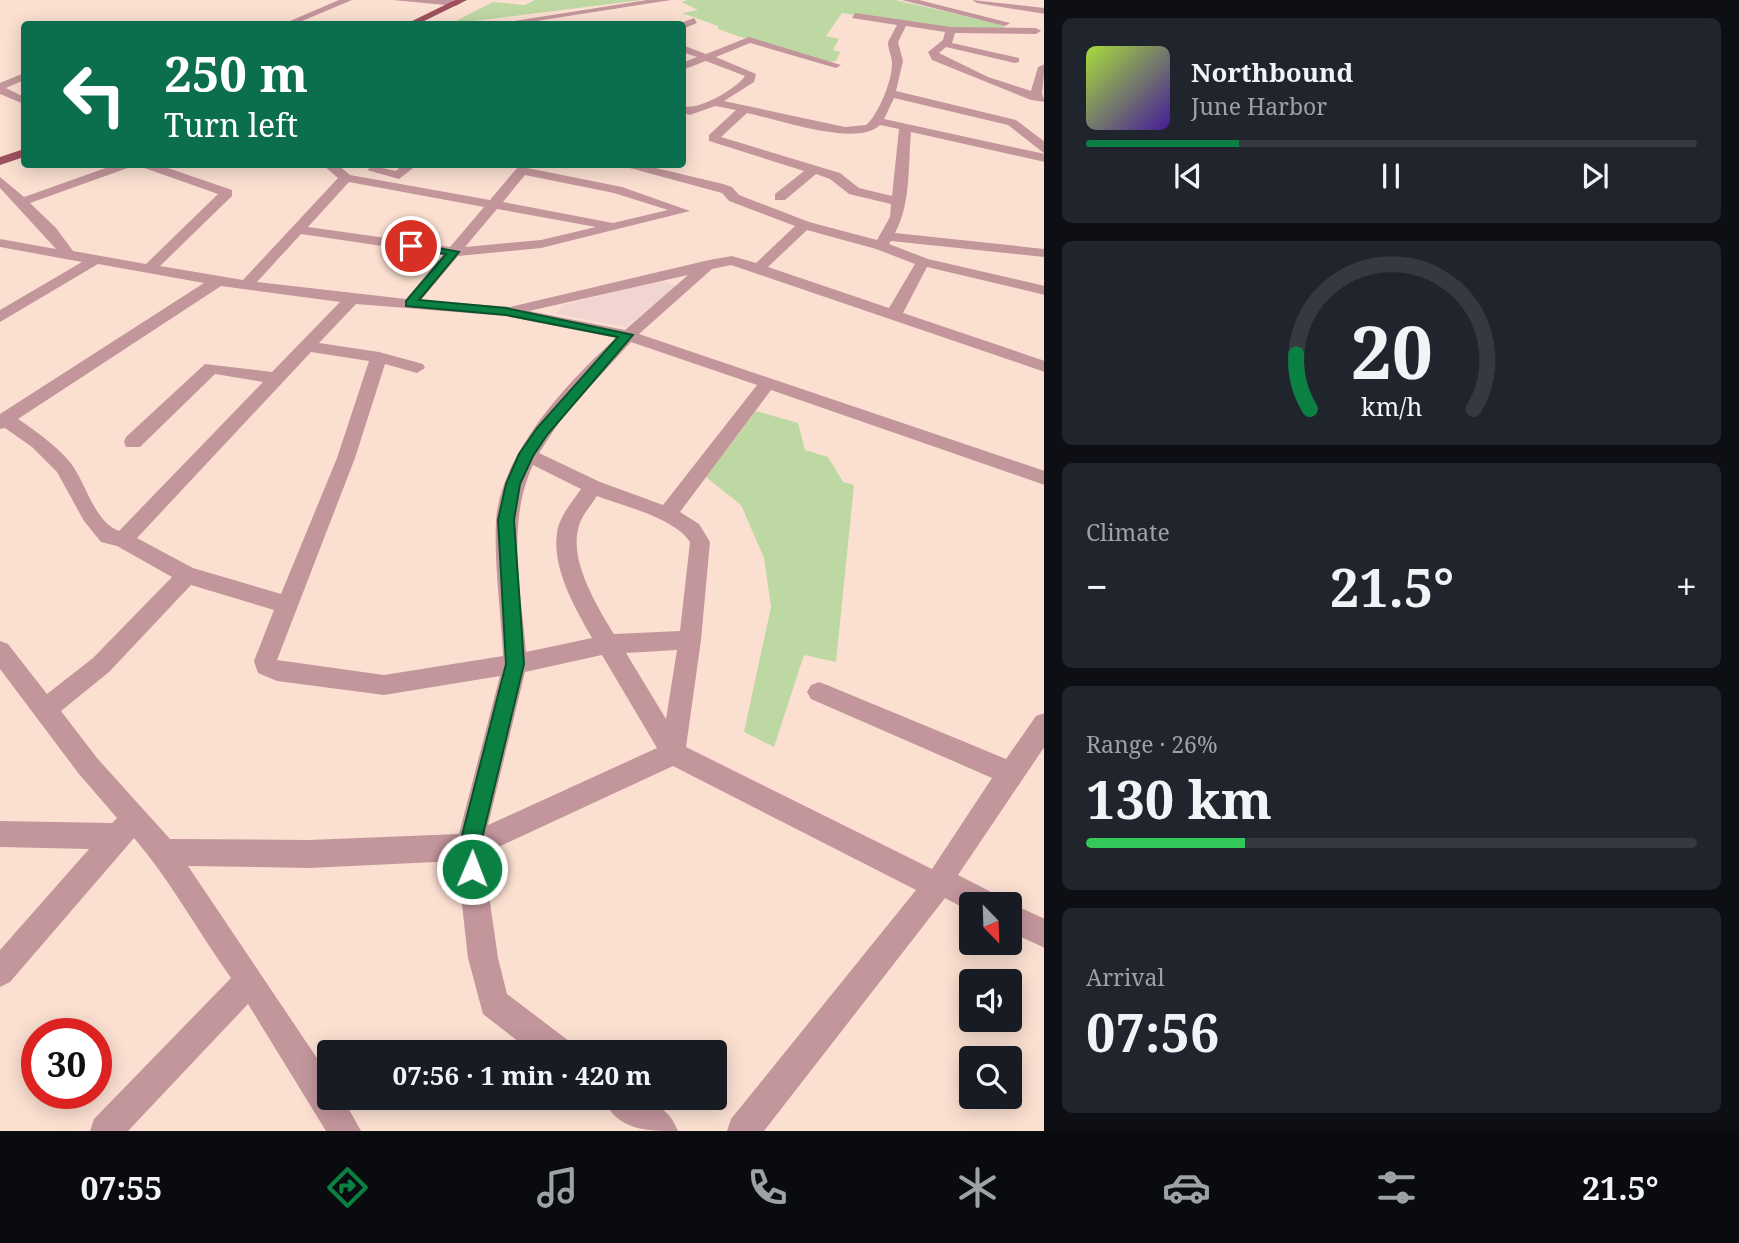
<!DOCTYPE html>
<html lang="en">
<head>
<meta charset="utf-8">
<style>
  :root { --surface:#171b24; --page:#20242c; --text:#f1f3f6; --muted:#9ea1a6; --line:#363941; --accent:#0b8043 }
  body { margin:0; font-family:"Noto Serif",serif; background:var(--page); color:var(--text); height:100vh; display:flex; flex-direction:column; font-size:26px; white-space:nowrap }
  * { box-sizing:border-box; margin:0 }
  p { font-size:23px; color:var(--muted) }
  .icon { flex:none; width:38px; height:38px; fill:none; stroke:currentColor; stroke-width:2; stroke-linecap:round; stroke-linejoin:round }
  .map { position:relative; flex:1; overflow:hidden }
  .details { display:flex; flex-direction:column; gap:18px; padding:18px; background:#0d0f14; width:695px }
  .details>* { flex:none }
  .top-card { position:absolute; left:21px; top:21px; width:665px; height:147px; border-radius:7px; box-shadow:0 4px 18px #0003; background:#0b6e4f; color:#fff; overflow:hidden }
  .needle { width:46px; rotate:157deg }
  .fabs { position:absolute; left:959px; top:892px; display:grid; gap:14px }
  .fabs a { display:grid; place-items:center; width:63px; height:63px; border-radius:7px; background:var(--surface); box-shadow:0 4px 18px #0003; font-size:35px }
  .speed { position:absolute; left:21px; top:1018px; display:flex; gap:14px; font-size:35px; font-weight:700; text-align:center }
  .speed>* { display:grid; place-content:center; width:91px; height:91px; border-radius:50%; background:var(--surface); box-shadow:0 4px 18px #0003; line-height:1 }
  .speed .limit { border:10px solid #d22; background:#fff; color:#111 }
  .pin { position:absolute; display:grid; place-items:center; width:60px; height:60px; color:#fff; margin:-30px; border:4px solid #fff; border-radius:50%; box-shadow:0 2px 7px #0007 }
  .me { position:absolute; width:77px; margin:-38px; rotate:1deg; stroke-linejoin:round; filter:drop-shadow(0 0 5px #0008) }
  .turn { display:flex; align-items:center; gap:24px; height:147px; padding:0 28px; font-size:32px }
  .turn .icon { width:91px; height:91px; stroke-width:2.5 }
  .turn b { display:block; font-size:49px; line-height:60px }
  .big { font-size:52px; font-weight:700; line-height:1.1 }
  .details .tile { flex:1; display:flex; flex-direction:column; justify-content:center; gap:10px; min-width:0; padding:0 24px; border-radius:10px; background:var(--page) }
  .details .dial { align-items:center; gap:0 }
  .dial svg { height:182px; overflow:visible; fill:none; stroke:var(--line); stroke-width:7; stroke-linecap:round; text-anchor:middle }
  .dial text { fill:var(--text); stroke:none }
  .song { display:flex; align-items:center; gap:21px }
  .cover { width:84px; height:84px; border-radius:10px; background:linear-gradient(135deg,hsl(80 70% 55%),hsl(260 70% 35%)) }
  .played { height:7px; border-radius:4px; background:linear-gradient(90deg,var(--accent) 25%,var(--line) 25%) }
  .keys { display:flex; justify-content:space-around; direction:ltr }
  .heat { display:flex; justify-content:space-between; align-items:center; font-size:38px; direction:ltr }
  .charge { height:10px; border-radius:5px; background:linear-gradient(90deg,#34c759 26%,var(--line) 0) }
  .trip { position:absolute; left:317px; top:1040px; width:410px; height:70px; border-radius:7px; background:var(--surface); box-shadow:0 4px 18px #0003; font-weight:700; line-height:70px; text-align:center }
  .menu { display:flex; height:112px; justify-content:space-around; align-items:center; background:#090b0e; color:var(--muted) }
  .menu .icon { width:49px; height:49px }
  .menu .current { color:var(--accent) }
  .menu b { font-size:32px; color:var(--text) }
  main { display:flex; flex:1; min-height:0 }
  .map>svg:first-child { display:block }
  .education { fill:#f0d5d1 }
  .green { fill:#bed8a3 }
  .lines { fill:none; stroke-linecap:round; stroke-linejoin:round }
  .minor { fill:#c3969c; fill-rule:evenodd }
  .major { fill:#9e505e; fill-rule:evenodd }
  .route { fill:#0b8043; stroke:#07532c; stroke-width:2 }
</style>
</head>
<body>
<main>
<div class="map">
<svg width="1045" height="1131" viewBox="0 0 1045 1131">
  <rect width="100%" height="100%" fill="#fbe0d1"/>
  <path class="education" d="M662 280 676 286 626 327 556 314 563 305Z"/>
  <g class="green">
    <path d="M535 0H642L450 24 493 2 525 5Z"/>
    <path d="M688 0H895L1005 25 1001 30 938 27 842 13 826 36 839 39 833 50 840 52 836 61C816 64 740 37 718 29V26L682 13 698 10 681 2Z"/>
    <path d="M756 411 798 423 805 450 828 457 843 482 854 485 836 662 804 655 774 747 744 732 771 607 764 558 741 505 706 477Z"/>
  </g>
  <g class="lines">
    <g class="minor">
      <path d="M339 0H352L295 24H283Z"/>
      <path d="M393 0H452L461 3 456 6Z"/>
      <path d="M647 0H671L517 24H495Z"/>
      <path d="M902 0H919L1010 23 1005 26Z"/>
      <path d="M972 0 1045 8V14L977 3Z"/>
      <path d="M855 13 951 27 1036 28 1041 31 1036 34 955 33 952 43 1019 58V62L1015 63 946 47 939 53 988 77 1031 91 1038 67 1045 64 1042 94 1045 102 1031 100 932 60 928 52 943 40 945 32 906 26 898 42 903 61 896 91 1016 120 1045 142V154L1008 125 894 98 884 119 1045 154V162L911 132C908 166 911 204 895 233L1045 249V257L891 241 889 244 928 259 1045 286V295L927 267 903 313 1045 361V372L731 265 712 269 639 334 1045 471V485L771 390 680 512 699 524 710 542 701 640 686 747 932 869 992 778 811 699 807 692 811 685 819 682 827 685 1006 759 1036 716 1045 713V746L958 875 997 895 1001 905H971V912L945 898 764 1131H727L731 1119 916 890 673 766 483 854 498 958 507 994 569 1041 573 1052H532L483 1014 468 958 457 861 309 868 188 866 329 1076V1097H342L361 1131H326L248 1004 128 1131H90L94 1119 231 978C198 932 171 881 134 838L10 982 0 987V950L89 849 0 847V821L112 823 117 818 79 774 0 669V641L8 644 47 694 93 658 172 577 117 546 101 542 84 521 57 472 32 447 5 428 0 429V414L204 283 98 264 0 322V310L82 262 0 247V239L56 249 0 188V177L24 197 117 164H156L232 190V196L160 266 243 280 338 178 322 164H337L350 175 490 200 517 168 522 167 622 187 690 211 541 248 458 256 421 300 510 307 709 260 732 256 756 263 795 226 729 201 722 193 615 164H639L723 184 732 187 739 195 809 222 877 240 890 217 891 204 849 194 830 179 816 174 785 200H775V194L804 171 709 141V135L736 110 715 106 690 115 682 113V106C699 111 736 89 745 76L706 61 682 70V63L697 57 682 52V45L706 54 749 37 841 65 836 68 750 43 716 57 756 74 754 82 724 101 845 127 866 125C879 114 892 80 892 64 892 56 888 50 888 42L897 25 852 18ZM747 113C777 119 857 148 880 125L899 129 892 196 859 188 840 173 721 137ZM136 165 218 194 146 264 73 251 56 228 30 203ZM525 175 614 193 668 210 613 223 503 202ZM349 182 484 207 450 247 308 227ZM497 209 596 227 541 240 465 247ZM807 230 876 249 915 264 889 308 768 267ZM301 234 443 255 406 299 257 282ZM688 275 625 330 529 311ZM221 286 340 302 272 372 205 364 126 437 124 442 126 447H140L215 374 263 382 119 531C93 521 86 481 69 461 54 444 37 432 18 419ZM356 304 506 316 616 338C567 382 500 455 496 521 494 565 501 612 503 656L384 675 277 660 355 458 385 364 417 373 425 368 423 364 379 352 319 343ZM631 342 757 385 663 505 600 482 539 453 563 416ZM311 352 369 361 337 458 281 594 193 568 137 538ZM533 465 581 489C572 502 559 517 557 533 552 569 575 608 592 638L526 652C521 590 506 523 533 465ZM597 496C623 506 675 518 690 542L680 631 614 634C598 608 570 562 578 530 580 517 590 507 597 496ZM191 585 274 610 254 661 258 673 277 681 384 695 500 676 459 834 309 840 170 839 97 758 61 711 109 672ZM677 650 666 719 626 653ZM602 655 657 748 488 825 525 672Z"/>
      <path d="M694 18 697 23 685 28 678 24Z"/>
      <path d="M24 73V80L6 88 24 97V104L0 94V83Z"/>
      <path d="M404 164H418L399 179 367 170 373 166 396 171Z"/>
      <path d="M1010 903 1045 919V948L1010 932V905H1005Z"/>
      <path d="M602 1097C634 1097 664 1096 678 1131 646 1131 617 1131 602 1097Z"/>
    </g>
    <g class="major">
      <path d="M455 0H467L418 24H406Z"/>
      <path d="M24 149V157L0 165V157Z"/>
    </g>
  </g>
  <path class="route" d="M411 243 459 252 419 300 506 308 633 335 547 435 533 456 520 484 514 520 524 664 480 847 482 869 479 877 472 880 465 877 459 847 506 664 498 520 506 484 519 454 537 428 618 337 506 315 406 306V301L446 254 407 249V244Z"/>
</svg>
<div class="fabs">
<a><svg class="needle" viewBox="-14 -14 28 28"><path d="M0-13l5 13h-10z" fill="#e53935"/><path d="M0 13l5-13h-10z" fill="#9ea1a6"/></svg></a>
<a><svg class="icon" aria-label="sound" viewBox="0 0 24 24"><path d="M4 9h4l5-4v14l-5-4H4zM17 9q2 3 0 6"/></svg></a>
<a><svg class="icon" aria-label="search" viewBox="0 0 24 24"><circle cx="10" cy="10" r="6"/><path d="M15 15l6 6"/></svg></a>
</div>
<div class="speed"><div class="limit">30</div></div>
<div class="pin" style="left:411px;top:246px;background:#d93025"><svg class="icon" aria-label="arrive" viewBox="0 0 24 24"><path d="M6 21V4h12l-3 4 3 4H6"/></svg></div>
<svg class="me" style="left:472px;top:869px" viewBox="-20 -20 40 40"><circle r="17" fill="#0b8043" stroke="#fff" stroke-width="3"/><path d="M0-11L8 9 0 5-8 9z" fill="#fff"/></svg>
<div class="trip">07:56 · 1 min · 420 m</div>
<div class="top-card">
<div class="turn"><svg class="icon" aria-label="left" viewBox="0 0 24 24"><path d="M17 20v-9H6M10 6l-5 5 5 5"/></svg><div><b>250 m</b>Turn left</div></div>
</div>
</div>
<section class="details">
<div class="tile">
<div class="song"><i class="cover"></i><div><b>Northbound</b><p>June Harbor</p></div></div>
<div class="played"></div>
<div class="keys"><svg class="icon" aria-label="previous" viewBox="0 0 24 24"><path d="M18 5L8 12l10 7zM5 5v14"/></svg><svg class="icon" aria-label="pause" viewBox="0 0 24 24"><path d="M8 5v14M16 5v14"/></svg><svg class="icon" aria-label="next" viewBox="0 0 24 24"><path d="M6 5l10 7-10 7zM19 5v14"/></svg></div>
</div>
<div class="tile dial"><svg viewBox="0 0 100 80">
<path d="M14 69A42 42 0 1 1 86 69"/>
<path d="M14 69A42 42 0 0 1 8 45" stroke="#0b8043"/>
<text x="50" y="56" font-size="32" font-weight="700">20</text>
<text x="50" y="72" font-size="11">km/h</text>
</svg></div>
<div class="tile"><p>Climate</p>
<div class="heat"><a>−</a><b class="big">21.5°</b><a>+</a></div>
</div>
<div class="tile"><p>Range · 26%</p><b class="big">130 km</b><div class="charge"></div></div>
<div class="tile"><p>Arrival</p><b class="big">07:56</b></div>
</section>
</main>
<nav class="menu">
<b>07:55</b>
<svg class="icon current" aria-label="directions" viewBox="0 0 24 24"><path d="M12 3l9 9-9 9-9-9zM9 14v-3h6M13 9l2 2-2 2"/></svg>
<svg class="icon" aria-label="music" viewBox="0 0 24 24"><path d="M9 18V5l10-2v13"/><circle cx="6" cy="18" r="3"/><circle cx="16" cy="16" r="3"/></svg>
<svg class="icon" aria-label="phone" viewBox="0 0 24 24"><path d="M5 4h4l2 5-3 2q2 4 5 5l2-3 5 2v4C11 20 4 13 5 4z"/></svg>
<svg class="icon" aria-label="climate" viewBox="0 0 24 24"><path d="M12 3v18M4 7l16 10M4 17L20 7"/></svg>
<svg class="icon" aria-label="car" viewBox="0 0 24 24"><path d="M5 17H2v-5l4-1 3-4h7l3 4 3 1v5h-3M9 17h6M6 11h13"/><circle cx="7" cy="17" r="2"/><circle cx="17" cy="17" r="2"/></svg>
<svg class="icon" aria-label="filters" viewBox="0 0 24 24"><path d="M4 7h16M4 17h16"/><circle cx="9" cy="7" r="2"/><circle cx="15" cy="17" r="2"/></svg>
<b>21.5°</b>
</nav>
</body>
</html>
